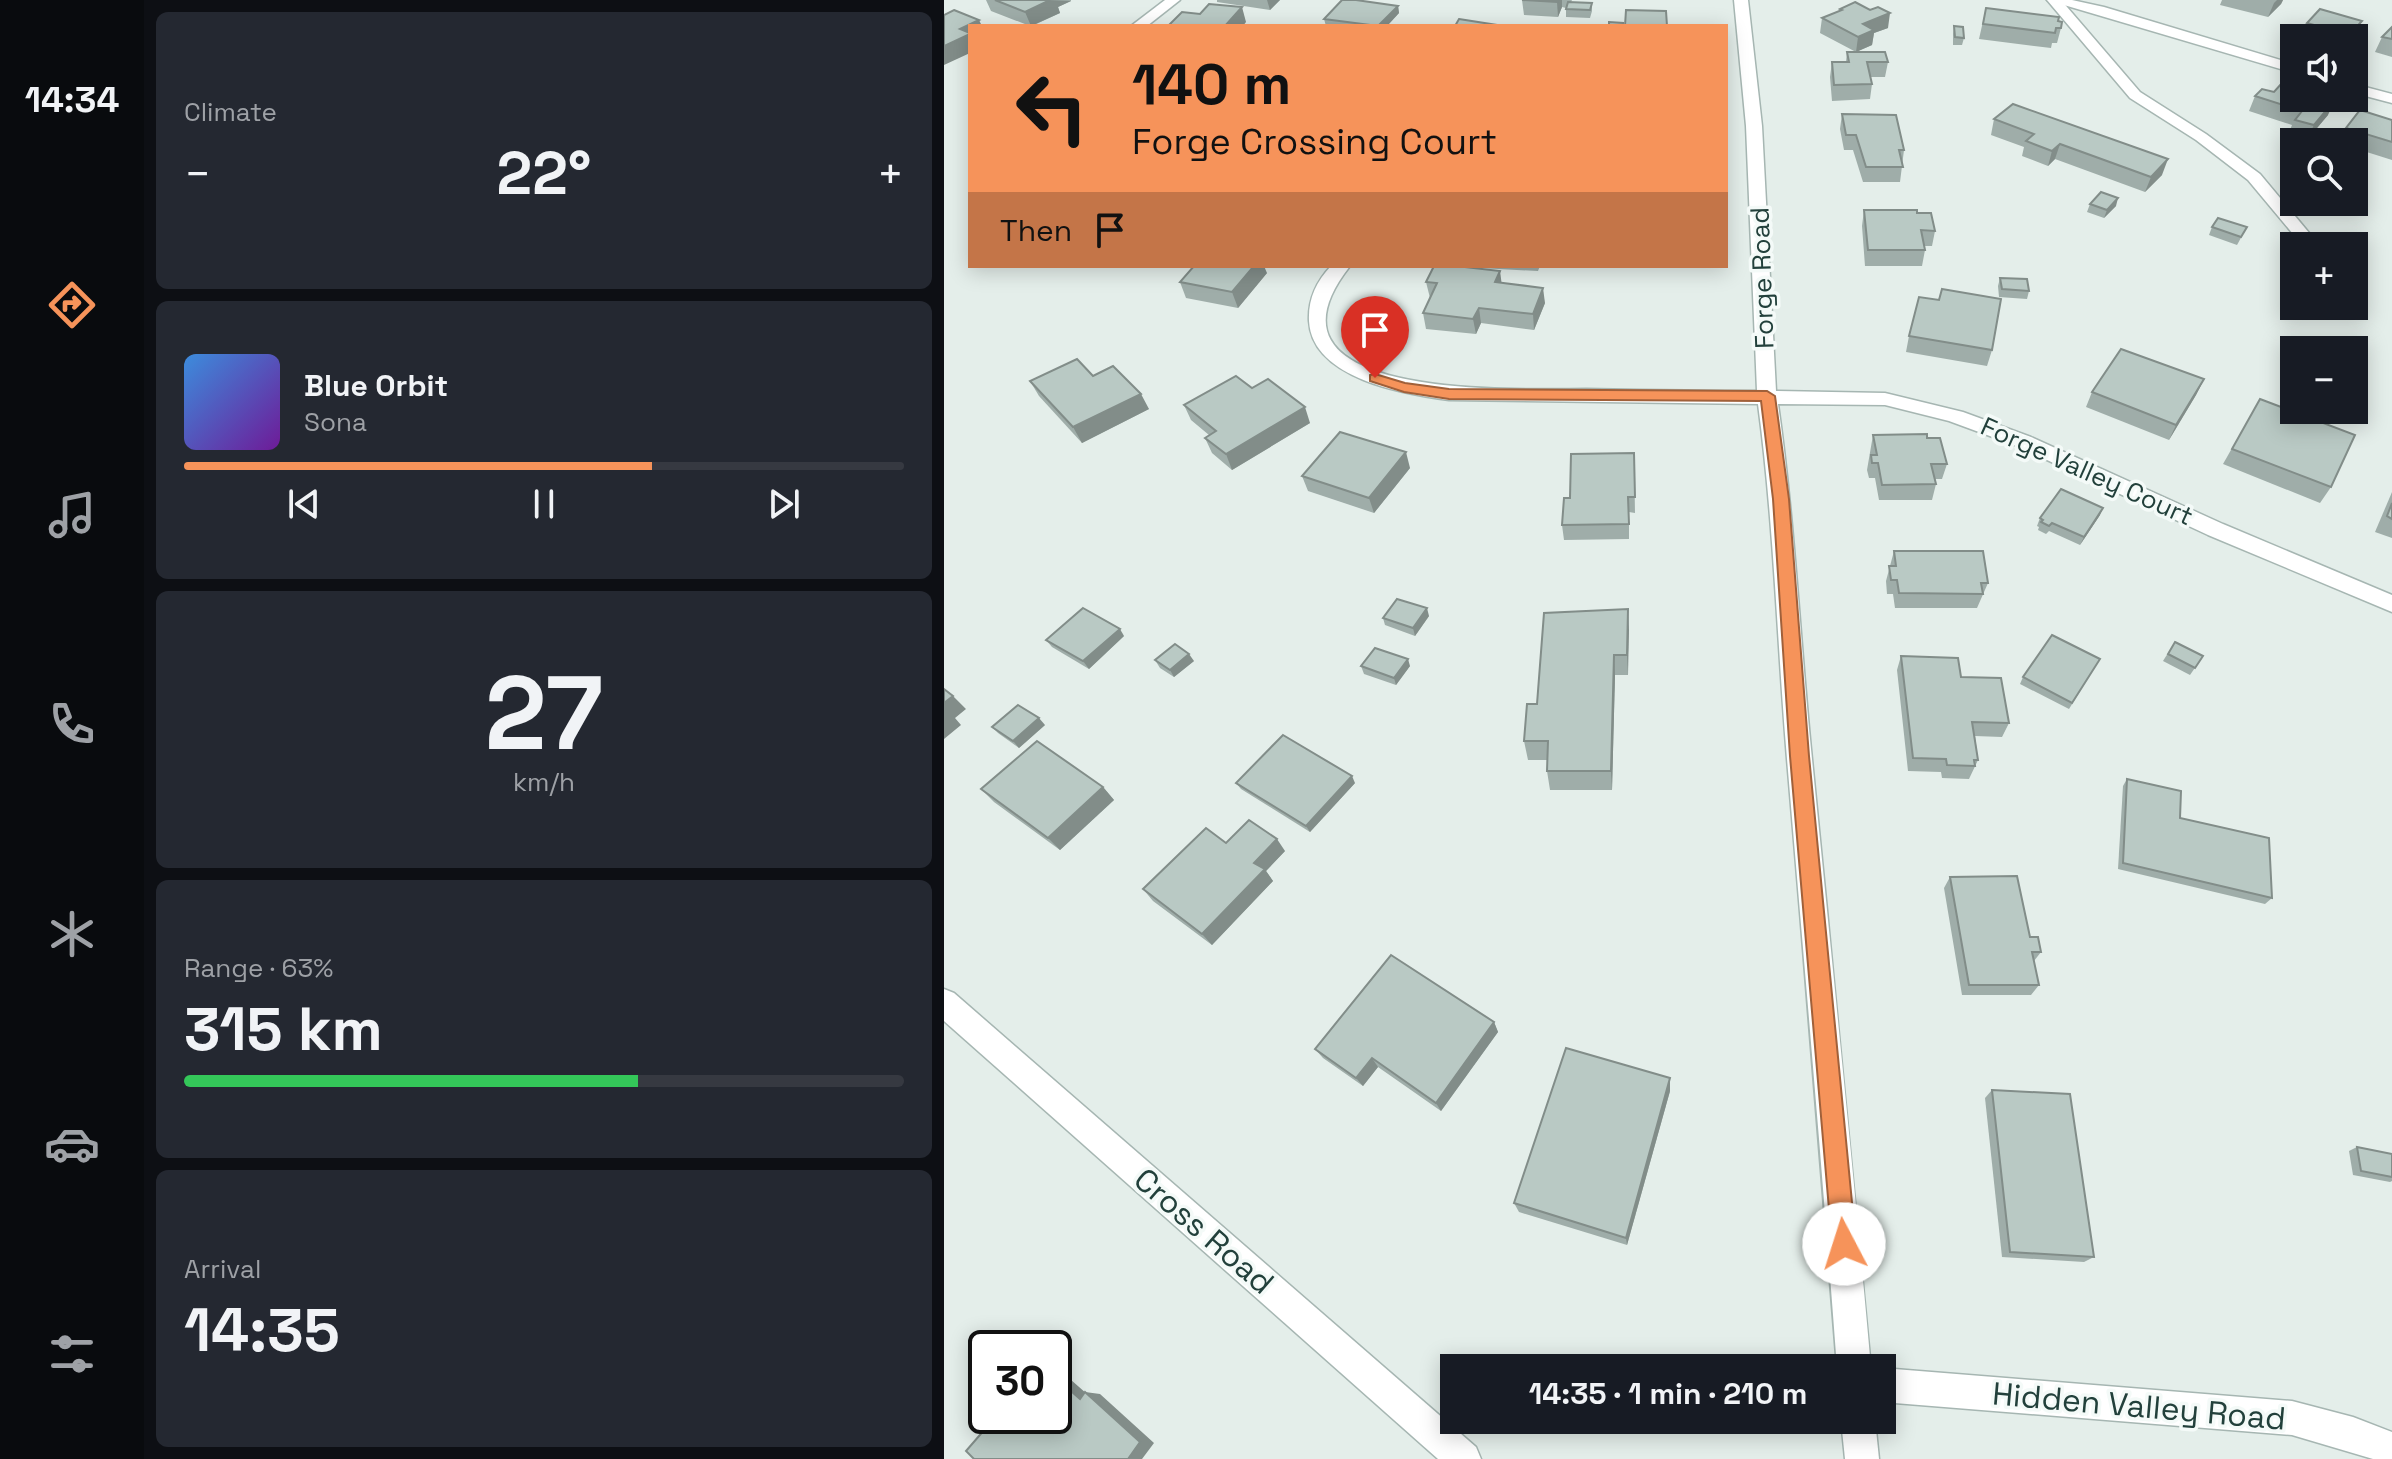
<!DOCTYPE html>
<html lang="en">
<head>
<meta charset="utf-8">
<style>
  :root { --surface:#171b24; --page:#242831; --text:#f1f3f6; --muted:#9ea1a6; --line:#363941; --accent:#f6935a }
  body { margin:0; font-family:"Space Grotesk",sans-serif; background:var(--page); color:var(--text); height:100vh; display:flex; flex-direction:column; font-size:30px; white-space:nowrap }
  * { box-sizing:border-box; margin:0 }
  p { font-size:26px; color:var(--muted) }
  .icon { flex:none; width:44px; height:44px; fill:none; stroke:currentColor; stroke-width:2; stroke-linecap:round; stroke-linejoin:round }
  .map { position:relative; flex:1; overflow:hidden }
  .drawer { display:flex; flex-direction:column; gap:12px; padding:12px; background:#0d0f14; width:800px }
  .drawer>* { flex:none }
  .banner { position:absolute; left:24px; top:24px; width:760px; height:244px; border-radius:0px; box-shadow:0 4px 20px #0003; background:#f6935a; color:#111; overflow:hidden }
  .buttons { position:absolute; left:1336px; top:24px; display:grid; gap:16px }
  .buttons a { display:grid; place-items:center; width:88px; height:88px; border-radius:0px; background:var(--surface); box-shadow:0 4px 20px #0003; font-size:40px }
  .speed { position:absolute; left:24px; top:1330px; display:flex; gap:16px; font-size:40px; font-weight:700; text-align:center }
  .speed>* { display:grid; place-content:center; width:104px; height:104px; border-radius:50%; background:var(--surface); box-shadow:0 4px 20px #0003; line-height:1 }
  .speed .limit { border:4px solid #111; border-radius:12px; background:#fff; color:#111 }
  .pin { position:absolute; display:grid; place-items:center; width:68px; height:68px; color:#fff; margin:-82px -34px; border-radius:50% 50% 50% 0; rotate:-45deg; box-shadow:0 0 8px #0007 }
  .pin .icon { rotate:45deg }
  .me { position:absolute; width:88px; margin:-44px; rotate:355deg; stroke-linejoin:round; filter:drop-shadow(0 0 6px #0008) }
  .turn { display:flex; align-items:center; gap:28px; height:168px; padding:0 32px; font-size:36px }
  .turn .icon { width:104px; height:104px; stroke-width:2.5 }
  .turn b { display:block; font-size:56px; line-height:68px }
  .then { display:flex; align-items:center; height:76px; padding:0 32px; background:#0003; gap:16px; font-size:30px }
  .big { font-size:60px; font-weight:700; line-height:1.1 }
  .drawer .card { flex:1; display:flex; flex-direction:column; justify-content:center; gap:12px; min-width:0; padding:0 28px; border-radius:12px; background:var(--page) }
  .drawer .dial { align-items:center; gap:0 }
  .dial b { font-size:104px; line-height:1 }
  .song { display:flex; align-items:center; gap:24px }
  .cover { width:96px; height:96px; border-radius:12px; background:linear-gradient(135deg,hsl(210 70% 55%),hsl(280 70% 35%)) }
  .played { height:8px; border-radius:4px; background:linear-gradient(90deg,var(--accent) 65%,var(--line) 65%) }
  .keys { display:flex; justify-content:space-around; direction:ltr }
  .heat { display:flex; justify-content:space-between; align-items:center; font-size:44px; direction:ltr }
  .charge { height:12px; border-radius:6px; background:linear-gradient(90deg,#34c759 63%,var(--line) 0) }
  .trip { position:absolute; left:496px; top:1354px; width:456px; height:80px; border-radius:0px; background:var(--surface); box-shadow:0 4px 20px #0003; font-weight:700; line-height:80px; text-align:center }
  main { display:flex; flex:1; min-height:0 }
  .tab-bar { display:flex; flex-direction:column; width:144px; justify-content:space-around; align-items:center; background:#090b0e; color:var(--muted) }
  .tab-bar .icon { width:56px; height:56px }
  .tab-bar .selected { color:var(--accent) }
  .tab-bar b { font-size:36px; color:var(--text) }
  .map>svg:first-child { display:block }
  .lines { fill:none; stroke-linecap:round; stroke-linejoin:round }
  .lane-casing { stroke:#a6b6b2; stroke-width:3 }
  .street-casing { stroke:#a6b6b2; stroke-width:3 }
  .lane { fill:#fff; fill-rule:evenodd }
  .street { fill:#fff; fill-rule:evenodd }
  .wall { fill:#9fada9 }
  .shaded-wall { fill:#828d89 }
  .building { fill:#b9c9c4; stroke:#828d89; stroke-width:2 }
  .route { fill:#f6935a; stroke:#a0603a; stroke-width:2 }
  .labels { text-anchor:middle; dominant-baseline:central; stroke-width:7; stroke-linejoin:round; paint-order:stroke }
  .street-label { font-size:26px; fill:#22403b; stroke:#f4faf8 }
  .near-street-label { font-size:32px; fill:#22403b; stroke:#f4faf8 }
</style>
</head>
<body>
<main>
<nav class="tab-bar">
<b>14:34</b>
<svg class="icon selected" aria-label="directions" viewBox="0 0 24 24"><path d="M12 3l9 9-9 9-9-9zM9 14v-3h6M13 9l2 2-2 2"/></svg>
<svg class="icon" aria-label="music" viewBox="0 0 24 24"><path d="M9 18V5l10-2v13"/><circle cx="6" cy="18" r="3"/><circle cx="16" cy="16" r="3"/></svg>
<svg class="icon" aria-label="phone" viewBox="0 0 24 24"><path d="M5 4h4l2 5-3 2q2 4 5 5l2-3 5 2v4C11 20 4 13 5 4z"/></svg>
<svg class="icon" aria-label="climate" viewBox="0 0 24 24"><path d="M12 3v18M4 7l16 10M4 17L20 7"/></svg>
<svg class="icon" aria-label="car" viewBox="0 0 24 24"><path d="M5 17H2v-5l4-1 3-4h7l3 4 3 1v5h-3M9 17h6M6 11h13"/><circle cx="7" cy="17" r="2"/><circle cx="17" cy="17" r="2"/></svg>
<svg class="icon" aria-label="filters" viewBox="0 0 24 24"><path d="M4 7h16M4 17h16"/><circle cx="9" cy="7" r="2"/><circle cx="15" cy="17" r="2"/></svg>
</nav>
<section class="drawer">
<div class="card"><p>Climate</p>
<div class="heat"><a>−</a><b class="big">22°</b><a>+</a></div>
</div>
<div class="card">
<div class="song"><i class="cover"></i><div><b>Blue Orbit</b><p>Sona</p></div></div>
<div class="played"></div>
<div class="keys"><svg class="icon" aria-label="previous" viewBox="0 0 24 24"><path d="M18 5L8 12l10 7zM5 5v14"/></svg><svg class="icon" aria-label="pause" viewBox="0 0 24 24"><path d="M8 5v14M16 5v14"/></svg><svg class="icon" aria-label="next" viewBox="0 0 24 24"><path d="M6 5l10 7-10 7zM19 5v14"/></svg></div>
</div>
<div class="card dial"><b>27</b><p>km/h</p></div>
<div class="card"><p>Range · 63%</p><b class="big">315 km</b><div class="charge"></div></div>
<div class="card"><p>Arrival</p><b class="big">14:35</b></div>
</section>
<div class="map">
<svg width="1448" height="1459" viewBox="0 0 1448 1459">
  <rect width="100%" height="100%" fill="#e4eeea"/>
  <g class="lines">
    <g class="lane-casing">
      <g id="lane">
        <path d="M1103 0H1117L1196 92 1262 134 1316 174 1376 246H1359L1304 180 1252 140 1186 98Z"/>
        <path d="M938 1368 1348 1401 1409 1417 1448 1432V1459H1429L1348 1435 938 1402Z"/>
      </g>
    </g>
    <g class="street-casing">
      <g id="street">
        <path d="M221 0H236L203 26H187Z"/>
        <path d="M790 0H804L818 126 832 391 941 393 1019 412 1087 437 1279 524 1448 595V612L1264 535 1073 446 1005 421 941 405 834 404C851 522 856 641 868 759 888 962 909 1165 927 1368H893C878 1165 860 962 843 759 833 641 830 522 814 404L505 400C461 394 368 379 365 321 364 299 372 282 387 266H406C299 402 576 389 642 389 699 390 756 391 813 391L802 126Z"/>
        <path d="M1103 0H1128L1160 7 1350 64V73Z"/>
        <path d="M1410 84 1448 94V103L1410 93Z"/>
        <path d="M0 989 10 993 532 1447 537 1459H494L0 1021Z"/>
        <path d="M897 1420H931L935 1459H901Z"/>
      </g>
    </g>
    <use href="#lane" class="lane"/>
    <use href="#street" class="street"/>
  </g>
  <g class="wall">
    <path d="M42 0H127V1L114 7 116 13 88 26H86L47 11Z"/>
    <path d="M273 0H336L326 10 273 2Z"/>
    <path d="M578 0H628L627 2 648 3V11L646 18 622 17V8L618 7 614 17 580 15Z"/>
    <path d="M1278 0H1339L1337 4 1324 17 1276 5Z"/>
    <path d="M454 6 455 13 443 26H382L380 19Z"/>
    <path d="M1042 8 1114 21 1117 28 1113 43H1108L1107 48 1035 39Z"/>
    <path d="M896 9 944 28 930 33 928 45 912 52 876 33 878 18 896 11Z"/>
    <path d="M1363 23 1414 28 1406 38H1385L1359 31Z"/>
    <path d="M1010 26 1020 38 1018 45H1009V34Z"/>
    <path d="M1448 27V57L1431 52 1438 37Z"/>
    <path d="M903 52 944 62 941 77H926L928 84 926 99 888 101 886 77 888 62H902Z"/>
    <path d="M1311 96 1384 115 1362 141 1344 135 1348 125 1305 111Z"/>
    <path d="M898 114 960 150 956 182H919L909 150H900L896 129Z"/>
    <path d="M1050 119 1218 175 1201 192 1111 159 1104 166 1078 156 1080 147 1047 135Z"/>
    <path d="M1448 120V160L1410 148V142H1395L1402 128Z"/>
    <path d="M1146 204 1172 206 1160 218 1143 212Z"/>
    <path d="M920 210 973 213 991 231 988 246H980L981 250 978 266H921L918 226Z"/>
    <path d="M1268 227H1303L1293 245 1265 235Z"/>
    <path d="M536 266H596L594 271 536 268Z"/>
    <path d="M323 273 294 308 242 298 236 282Z"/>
    <path d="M1056 278 1085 291 1083 299 1055 297 1054 286Z"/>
    <path d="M482 282 558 283 601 303 590 330 537 323 532 334 482 329 479 313 486 298Z"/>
    <path d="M965 336 1048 350 1043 366 962 352Z"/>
    <path d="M149 376 205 409 138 443 95 396 86 381Z"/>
    <path d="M1260 379 1252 395 1225 440 1142 407 1148 392Z"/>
    <path d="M308 388 366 423 288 470 268 453 261 438 265 435 247 420 240 405Z"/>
    <path d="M1316 399 1387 487 1376 503 1279 464Z"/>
    <path d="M929 435 983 438 1003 464 998 479H991L992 484 988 500H935L931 478H925L923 470Z"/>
    <path d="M690 453 691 513 685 512V539L620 540 618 525 626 498Z"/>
    <path d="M466 468 430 513 364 491 358 476Z"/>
    <path d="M1448 492V538L1431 532Z"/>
    <path d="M1156 515 1136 545 1105 531 1102 534 1094 530 1095 527 1093 526 1096 518Z"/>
    <path d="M950 551 1044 583 1033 608H951L949 594H943L942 581Z"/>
    <path d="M684 609V675H671L668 790H606L603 771V760H584L580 741 593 704Z"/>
    <path d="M485 616 471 636 441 625 439 618Z"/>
    <path d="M180 636 145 669 108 647 102 640Z"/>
    <path d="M1231 642 1259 656 1246 675 1219 661Z"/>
    <path d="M957 656 1017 677 1065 723 1058 737 1031 736 1034 760 1025 779 998 778 997 772 964 771 953 670Z"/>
    <path d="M1156 659 1125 709 1076 684 1079 677Z"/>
    <path d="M211 660 250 661 230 677 216 668Z"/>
    <path d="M417 666H466L452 685 420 674Z"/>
    <path d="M101 725 75 748 54 733 48 727Z"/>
    <path d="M1183 779 1236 818 1328 898 1321 904 1174 869 1179 786Z"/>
    <path d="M292 783H411L366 832 297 789Z"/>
    <path d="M159 787 170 800 116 850 50 802 37 789Z"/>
    <path d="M282 843 341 851 322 871 329 881 268 945 209 901 199 889Z"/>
    <path d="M1006 877 1086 937 1097 952 1090 961 1095 985 1087 995H1018L1000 888Z"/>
    <path d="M550 1022 554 1032 497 1111 434 1067 419 1086 379 1058 371 1049Z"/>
    <path d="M1048 1090 1150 1257 1140 1262 1058 1257 1041 1098Z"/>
    <path d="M726 1091 683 1245 575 1212 570 1203Z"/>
    <path d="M1413 1147 1448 1154V1181L1446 1182 1409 1175 1405 1151Z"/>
  </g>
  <g class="shaded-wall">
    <path d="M104 0 127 1 114 7 116 13 87 26 81 12Z"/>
    <path d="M323 0H336L326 10Z"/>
    <path d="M614 0H618V7L614 17 613 2Z"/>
    <path d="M1333 0H1339L1337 4 1324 17 1330 3Z"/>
    <path d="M454 6 455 13 443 26H434Z"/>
    <path d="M298 7 302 22 299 26H281Z"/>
    <path d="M946 13 944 28 930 33 928 45 912 52 914 37 919 24Z"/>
    <path d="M35 20 38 26H26V53L0 65V46L16 29Z"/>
    <path d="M1418 21 1414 28 1406 38H1404Z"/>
    <path d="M1391 100 1384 115 1362 141 1370 125Z"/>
    <path d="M1116 144 1111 159 1104 166 1108 151Z"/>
    <path d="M1224 159 1218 175 1201 192 1207 177Z"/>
    <path d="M1174 198 1172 206 1160 218 1163 210Z"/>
    <path d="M310 266H320L323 273 294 308 288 292Z"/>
    <path d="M556 271 558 286 551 282Z"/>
    <path d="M599 288 601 303 590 330 589 314Z"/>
    <path d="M535 308 537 323 532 334 529 319Z"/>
    <path d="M1260 379 1252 395 1225 440 1232 425Z"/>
    <path d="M197 394 205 409 138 443 129 427Z"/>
    <path d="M361 407 366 423 288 470 282 454Z"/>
    <path d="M462 452 466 468 430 513 425 498Z"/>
    <path d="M1159 508 1156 515 1136 545 1140 537Z"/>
    <path d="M483 608 485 616 471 636 469 628Z"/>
    <path d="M684 609 685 630 684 675 683 655Z"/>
    <path d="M176 629 180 636 145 669 139 661Z"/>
    <path d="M245 654 250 661 230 677 226 670Z"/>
    <path d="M670 655 671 675 668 790 667 771Z"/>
    <path d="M464 659 466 666 452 685 450 678Z"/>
    <path d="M9 696 22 709 11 718 17 725 0 739V703Z"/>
    <path d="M95 718 101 725 75 748 69 741Z"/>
    <path d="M408 776 411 783 366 832 362 826Z"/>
    <path d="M159 787 170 800 116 850 104 838Z"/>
    <path d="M333 839 341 851 322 871 329 881 268 945 258 934 310 863Z"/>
    <path d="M550 1022 554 1032 497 1111 492 1103Z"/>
    <path d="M428 1058 434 1067 419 1086 412 1078Z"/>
    <path d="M726 1078V1091L683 1245 682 1238Z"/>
    <path d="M110 1365 143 1394 141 1392 156 1394 210 1443 198 1459H184L136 1399 110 1376Z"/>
  </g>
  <g class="building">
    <path d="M51 0H106L81 12Z"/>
    <path d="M398 0H412L454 6 434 26 380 19Z"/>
    <path d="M578 0H614L613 2Z"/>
    <path d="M624 2 648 3 646 10 622 9Z"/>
    <path d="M911 2 926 10 934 7 946 13 919 24 930 30 914 37 878 18 898 10 896 9Z"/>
    <path d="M265 4 298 7 281 26H224L238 12 256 14Z"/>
    <path d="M1042 8 1115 17 1114 21 1118 22 1117 28H1112L1111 33 1039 24Z"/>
    <path d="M1376 9 1418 21 1405 35 1363 23Z"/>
    <path d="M10 10 35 20 16 29 26 33V34L0 46V15Z"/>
    <path d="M682 10 722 11 723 26H681Z"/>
    <path d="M515 19 553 25 552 26H511Z"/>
    <path d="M665 22 679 23V26H665Z"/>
    <path d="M1010 26 1019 27 1020 38 1011 37Z"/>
    <path d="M1448 27V39L1438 37Z"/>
    <path d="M903 52H941L944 62H923L928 84 890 85 888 62H905Z"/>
    <path d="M1338 83 1350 87V98H1385L1391 100 1370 125 1351 120 1358 111 1311 96 1318 89 1330 92Z"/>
    <path d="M1069 104 1224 159 1207 177 1116 144 1108 151 1082 141 1090 134 1050 119Z"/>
    <path d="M1416 110 1448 120V142L1402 128Z"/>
    <path d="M898 114 952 115 960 150H955L959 167H922L912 135H902Z"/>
    <path d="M1157 192 1174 198 1163 210 1146 204Z"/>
    <path d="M920 210H973V213H987L991 231 977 230 981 250H924Z"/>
    <path d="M1274 218 1303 227 1297 237 1268 227Z"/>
    <path d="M250 266H310L288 292 236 282Z"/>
    <path d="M490 266H512L556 271 551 282 599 288 589 314 535 308 529 319 479 313 493 283 482 282Z"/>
    <path d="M1056 278 1083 279 1085 291 1058 289Z"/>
    <path d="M998 289 1057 299 1048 350 965 336 975 297 995 300Z"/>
    <path d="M1177 349 1260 379 1232 425 1148 392Z"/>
    <path d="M133 359 149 376 169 366 197 394 129 427 86 381Z"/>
    <path d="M292 376 308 388 324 379 361 407 282 454 261 438 272 431 240 405Z"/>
    <path d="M1316 399 1411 435 1387 487 1288 449Z"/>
    <path d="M396 432 462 452 425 498 358 476Z"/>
    <path d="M983 434V438H996L1003 464H987L992 484 938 485 934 463H928L927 455H933L929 435Z"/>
    <path d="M690 453 691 497H684L685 524 618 525 620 498H626L627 454Z"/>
    <path d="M1117 489 1159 508 1140 537 1108 523 1105 526 1097 522 1099 520 1096 518Z"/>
    <path d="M1448 503V519L1443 516Z"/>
    <path d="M950 551H1039L1044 583H1037L1039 594 955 593 953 580H947L945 566H952Z"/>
    <path d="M453 599 483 608 469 628 439 618Z"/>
    <path d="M139 608 176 629 139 661 102 640Z"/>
    <path d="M684 609 683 655H670L667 771H603L604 741H580L583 704H593L600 613Z"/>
    <path d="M1108 635 1156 659 1128 703 1079 677Z"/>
    <path d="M1231 642 1259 656 1251 668 1224 654Z"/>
    <path d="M231 644 245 654 226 670 211 660Z"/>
    <path d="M431 648 464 659 450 678 417 666Z"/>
    <path d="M957 656 1014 658 1017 677 1057 678 1065 723 1028 722 1034 760H1030L1031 766 1003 765 1002 759 969 758Z"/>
    <path d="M0 689 9 696 0 703Z"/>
    <path d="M74 705 95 718 69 741 48 727Z"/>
    <path d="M339 735 408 776 362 826 292 783Z"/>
    <path d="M93 741 159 787 104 838 37 789Z"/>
    <path d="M1183 779 1237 791 1236 818 1325 838 1328 898 1179 863Z"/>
    <path d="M305 820 333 839 310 863 321 869 258 934 199 889 262 828 282 843Z"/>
    <path d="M1073 876 1086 937H1094L1097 952H1088L1095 985H1025L1006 877Z"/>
    <path d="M447 955 550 1022 492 1103 428 1058 412 1078 371 1049Z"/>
    <path d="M622 1048 726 1078 682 1238 570 1203Z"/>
    <path d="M1048 1090 1126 1094 1150 1257 1066 1252Z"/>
    <path d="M1413 1147 1448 1154V1177L1417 1171Z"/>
    <path d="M110 1376 136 1399 141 1392 196 1442 184 1459H30L22 1451 48 1421 42 1416H110Z"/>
    <path d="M42 1400V1416L35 1409Z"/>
  </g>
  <path class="route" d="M431 374 461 383 505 389 823 391 831 396 845 499 865 756 912 1244 908 1253 900 1256 891 1253 888 1244 846 756 829 499 817 401 505 399 460 392 426 381V375Z"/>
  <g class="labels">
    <g class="street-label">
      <text transform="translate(818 278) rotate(-92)">Forge Road</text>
      <text transform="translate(1143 471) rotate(24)">Forge Valley Court</text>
    </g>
    <g class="near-street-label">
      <text transform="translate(260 1231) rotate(41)">Cross Road</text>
      <text transform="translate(1195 1406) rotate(5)">Hidden Valley Road</text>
    </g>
  </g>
</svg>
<div class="buttons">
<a><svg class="icon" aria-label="sound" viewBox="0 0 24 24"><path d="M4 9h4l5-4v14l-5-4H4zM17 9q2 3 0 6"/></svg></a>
<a><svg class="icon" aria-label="search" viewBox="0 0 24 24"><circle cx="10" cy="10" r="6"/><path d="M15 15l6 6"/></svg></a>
<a>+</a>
<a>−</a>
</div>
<div class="speed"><div class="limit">30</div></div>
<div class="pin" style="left:431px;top:378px;background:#d93025"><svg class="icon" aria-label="arrive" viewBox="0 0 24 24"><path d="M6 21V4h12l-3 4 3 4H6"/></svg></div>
<svg class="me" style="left:900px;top:1244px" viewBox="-20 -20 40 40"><circle r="19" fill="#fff"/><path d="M0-13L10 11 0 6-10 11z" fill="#f6935a"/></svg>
<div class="trip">14:35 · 1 min · 210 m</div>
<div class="banner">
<div class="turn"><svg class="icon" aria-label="left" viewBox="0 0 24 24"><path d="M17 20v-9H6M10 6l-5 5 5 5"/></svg><div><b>140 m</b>Forge Crossing Court</div></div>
<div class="then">Then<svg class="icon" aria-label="arrive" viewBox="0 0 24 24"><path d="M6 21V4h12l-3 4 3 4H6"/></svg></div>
</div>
</div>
</main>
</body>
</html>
